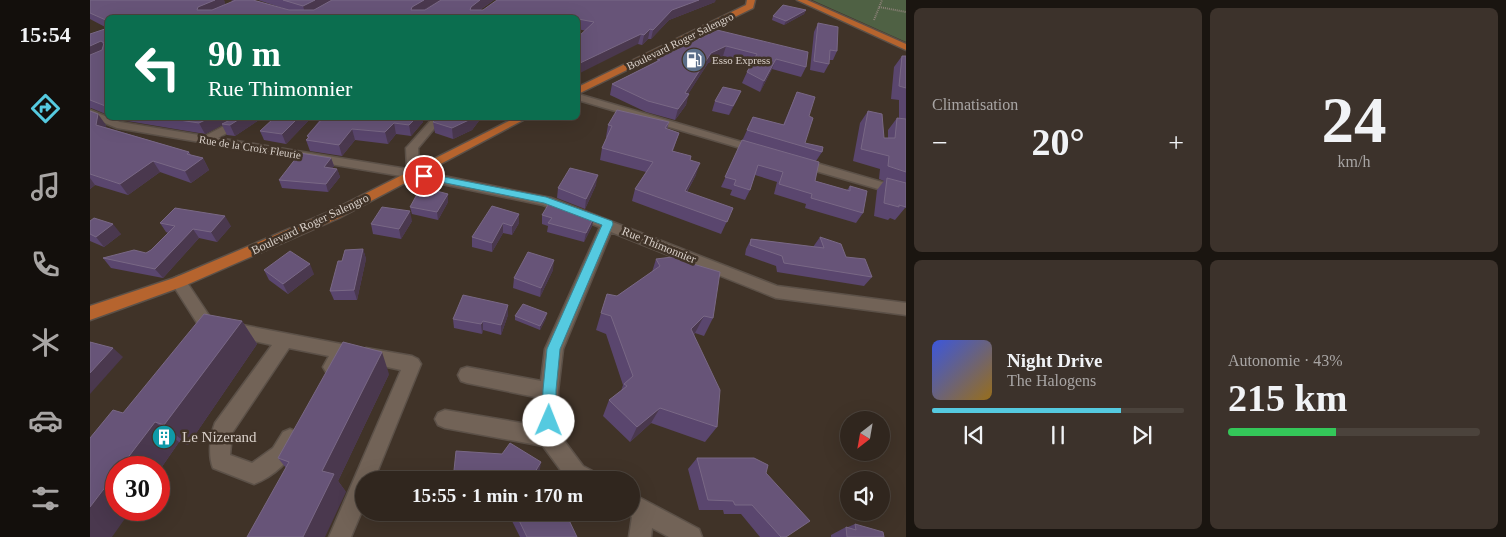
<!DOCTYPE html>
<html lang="fr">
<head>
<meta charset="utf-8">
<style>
  :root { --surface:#30261e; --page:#3c322b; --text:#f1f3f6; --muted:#a8a5a4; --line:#4b433c; --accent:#55cae0 }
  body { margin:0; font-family:"Times New Roman",serif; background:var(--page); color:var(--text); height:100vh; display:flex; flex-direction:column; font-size:19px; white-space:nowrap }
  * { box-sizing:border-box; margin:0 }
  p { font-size:16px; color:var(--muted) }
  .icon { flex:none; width:28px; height:28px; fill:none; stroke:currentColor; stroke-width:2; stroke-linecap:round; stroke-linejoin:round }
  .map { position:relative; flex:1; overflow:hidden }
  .sheet { display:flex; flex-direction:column; gap:8px; padding:8px; background:#1a1510; width:600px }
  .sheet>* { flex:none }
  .guide { position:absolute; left:15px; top:15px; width:475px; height:105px; border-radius:8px; box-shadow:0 5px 20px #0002,0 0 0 1px var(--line); background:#0b6e4f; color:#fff; overflow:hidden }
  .needle { width:32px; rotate:211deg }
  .controls { position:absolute; left:750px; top:411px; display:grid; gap:10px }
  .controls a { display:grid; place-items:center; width:50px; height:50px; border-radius:50%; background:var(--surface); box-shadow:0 5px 20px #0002,0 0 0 1px var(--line); font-size:25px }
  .speed { position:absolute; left:15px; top:456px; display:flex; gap:10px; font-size:25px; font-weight:700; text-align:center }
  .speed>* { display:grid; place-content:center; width:65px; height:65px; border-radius:50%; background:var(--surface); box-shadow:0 5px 20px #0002,0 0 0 1px var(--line); line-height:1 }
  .speed .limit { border:8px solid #d22; background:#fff; color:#111 }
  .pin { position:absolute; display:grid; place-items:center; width:42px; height:42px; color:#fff; margin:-21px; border:2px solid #fff; border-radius:50%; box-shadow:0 1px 5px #0007 }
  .me { position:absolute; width:55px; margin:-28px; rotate:1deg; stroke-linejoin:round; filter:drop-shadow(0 0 4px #0008) }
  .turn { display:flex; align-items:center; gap:18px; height:105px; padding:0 20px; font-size:22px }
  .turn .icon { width:65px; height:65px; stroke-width:2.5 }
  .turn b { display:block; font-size:35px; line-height:42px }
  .big { font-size:38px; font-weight:700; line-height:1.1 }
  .sheet .widget { flex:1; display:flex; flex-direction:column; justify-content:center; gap:8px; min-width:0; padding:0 18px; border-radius:8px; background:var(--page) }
  .sheet .dial { align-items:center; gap:0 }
  .dial b { font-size:65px; line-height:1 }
  .song { display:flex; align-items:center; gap:15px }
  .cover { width:60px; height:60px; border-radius:8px; background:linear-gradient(135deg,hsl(230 70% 55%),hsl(40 70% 35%)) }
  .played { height:5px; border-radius:2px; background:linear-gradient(90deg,var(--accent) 75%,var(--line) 75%) }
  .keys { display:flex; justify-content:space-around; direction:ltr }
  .heat { display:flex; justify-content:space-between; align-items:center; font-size:28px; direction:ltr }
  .charge { height:8px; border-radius:4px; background:linear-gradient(90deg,#34c759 43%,var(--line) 0) }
  .sheet .tiles { flex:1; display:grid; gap:8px; grid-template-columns:repeat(2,1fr) }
  .trip { position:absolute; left:265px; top:471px; width:285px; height:50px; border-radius:25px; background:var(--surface); box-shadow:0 5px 20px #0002,0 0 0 1px var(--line); font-weight:700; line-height:50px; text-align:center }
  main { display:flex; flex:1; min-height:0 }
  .tab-bar { display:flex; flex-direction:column; width:90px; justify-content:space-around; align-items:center; background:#130f0c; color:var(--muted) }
  .tab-bar .icon { width:35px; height:35px }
  .tab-bar .current { color:var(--accent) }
  .tab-bar b { font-size:22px; color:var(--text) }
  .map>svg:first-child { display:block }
  .green { fill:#4f6144 }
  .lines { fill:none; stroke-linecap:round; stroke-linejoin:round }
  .minor-casing { stroke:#5c5148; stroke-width:3 }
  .major-casing { stroke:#5c5148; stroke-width:3 }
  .path { stroke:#8c8178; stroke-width:2; stroke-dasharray:1 1; stroke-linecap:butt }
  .minor { fill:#726357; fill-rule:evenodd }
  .major { fill:#b6642e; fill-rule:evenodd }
  .wall { fill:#5a466e }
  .shaded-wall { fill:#4a384e }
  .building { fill:#675478; stroke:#796885 }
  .route { fill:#55cae0; stroke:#378392 }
  .labels { text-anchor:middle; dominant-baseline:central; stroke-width:5; stroke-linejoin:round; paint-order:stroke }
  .far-street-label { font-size:11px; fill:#dad1ca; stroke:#403328 }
  .far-poi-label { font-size:11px; fill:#dad1ca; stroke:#403328; text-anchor:start }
  .street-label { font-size:12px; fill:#dad1ca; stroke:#403328 }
  .near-poi-label { font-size:15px; fill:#dad1ca; stroke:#403328; text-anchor:start }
</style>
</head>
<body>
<main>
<nav class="tab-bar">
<b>15:54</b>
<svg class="icon current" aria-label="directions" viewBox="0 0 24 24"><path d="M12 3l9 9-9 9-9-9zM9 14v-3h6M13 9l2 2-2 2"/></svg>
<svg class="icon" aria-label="music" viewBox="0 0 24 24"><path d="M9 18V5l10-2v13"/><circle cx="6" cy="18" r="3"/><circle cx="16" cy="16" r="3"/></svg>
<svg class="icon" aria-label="phone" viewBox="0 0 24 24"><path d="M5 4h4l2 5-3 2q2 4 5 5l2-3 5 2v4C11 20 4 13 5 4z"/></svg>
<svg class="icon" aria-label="climate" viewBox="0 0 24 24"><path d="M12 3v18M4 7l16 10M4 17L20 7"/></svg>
<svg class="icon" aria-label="car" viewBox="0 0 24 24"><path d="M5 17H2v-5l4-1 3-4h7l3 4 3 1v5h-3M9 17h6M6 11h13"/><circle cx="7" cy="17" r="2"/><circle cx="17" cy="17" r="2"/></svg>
<svg class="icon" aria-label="filters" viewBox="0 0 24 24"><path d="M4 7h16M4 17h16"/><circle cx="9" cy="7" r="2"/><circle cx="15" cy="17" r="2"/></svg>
</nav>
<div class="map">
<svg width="816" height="537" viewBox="0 0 816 537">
  <rect width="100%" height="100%" fill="#403328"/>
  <path class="green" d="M722 0H816V42Z"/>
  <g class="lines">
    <g class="minor-casing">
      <g id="minor">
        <path d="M488 94 672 148 674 150 672 152H664L488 100Z"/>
        <path d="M0 110 30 122 115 136 149 118H161L160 120 128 138 317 169 316 148 318 146 343 118H353L328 148 329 171 461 198 687 286 816 303V315L686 298 521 232 473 349 468 391 469 434 493 466 506 473 509 480H478L453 446 355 428 348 425 345 419 348 413 355 410 449 426 450 398 377 383 371 381 368 375 371 369 377 367 451 381 455 349 510 227 453 205 323 178 27 128 0 117Z"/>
        <path d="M709 158 816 189V197L705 165 703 162Z"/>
        <path d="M89 276 94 278 126 326C122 335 118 342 107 338L105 333 109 326 81 282 84 278Z"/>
        <path d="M142 323 251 344 257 346 260 351 248 372 242 375 236 372 233 367 239 356 199 348 142 433 140 455 162 463 183 448 193 432 200 429 207 432 210 439C201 460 185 476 164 484L123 468C118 456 120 436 125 423L182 345 136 335 134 330 136 325Z"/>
        <path d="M276 348 322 356 328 359 331 364 284 480H274V506L261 537H239L311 370 270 361 267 356 270 351Z"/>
        <path d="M541 493 609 529 612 537H579L562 528 561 537H539L542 517 535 512H541Z"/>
      </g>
    </g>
    <g class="major-casing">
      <g id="major">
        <path d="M657 0H665L663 8 488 94V87L656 5Z"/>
        <path d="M707 0H717L816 44V50Z"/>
        <path d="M425 118H437L249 218 94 286 0 320V306L84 278 239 212Z"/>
      </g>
    </g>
    <g class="path">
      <path d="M789 7 816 12"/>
      <path d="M784 20 792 0"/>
    </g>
    <use href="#minor" class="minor"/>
    <use href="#major" class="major"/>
  </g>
  <g class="wall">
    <path d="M0 0H134L135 5 143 1 141 0H163L195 9 168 0H350L334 10H335L351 0H404L390 10 625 2 579 20 561 39H558L552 45 488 29V18H18V115L1 108 0 109V34L17 28 0 19Z"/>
    <path d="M716 10 714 14 694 25 682 20 683 16Z"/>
    <path d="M728 23 747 51 743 60H739V64L734 73 720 70 724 32Z"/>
    <path d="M627 30 716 67 711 77 682 69 670 92 652 83 657 72 661 64 633 56 618 63 598 94 596 105 585 120 556 112 520 95 522 84 567 61V59Z"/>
    <path d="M812 56H816V208H815L805 220 800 218 798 220 784 216 787 190 794 181 789 179 790 169 763 161 770 123 778 111 794 138H798V130L807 118H809V100L801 99 804 67Z"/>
    <path d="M651 91 647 100 639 115 622 111 625 101Z"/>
    <path d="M707 92 715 143 732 152 726 161 725 181 757 190 760 186 773 213 766 223 715 208 716 204 684 194 687 182 665 175 660 190 655 200 640 195 642 190 631 187 663 117 693 125Z"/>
    <path d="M0 111 16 125 15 127 99 152 101 155 113 158 119 170 101 183 70 172 38 195 5 185 0 189Z"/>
    <path d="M24 118H172L145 136 137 135 132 125 115 134 31 120Z"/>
    <path d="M184 118H221L196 144 174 140 170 131Z"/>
    <path d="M226 118H333V122L321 136 306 134 298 144 265 140 252 156 220 151 216 140 218 138 217 136 229 121Z"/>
    <path d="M347 118H391L382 130 363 139 345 133 343 122Z"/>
    <path d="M579 122 577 129 589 133 583 151 600 160 606 175 597 192 643 208 631 234 542 201 545 189 556 172 510 160 512 148 517 137H516L518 125Z"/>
    <path d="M241 158 244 166 242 168 247 169 250 177 238 192 192 188 189 180Z"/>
    <path d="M506 185 495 209 467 198 468 188Z"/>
    <path d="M358 202 348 220 322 214 320 207Z"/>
    <path d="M429 214V223L422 235 413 233 402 252 382 247V237Z"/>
    <path d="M452 215 502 226 494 242 457 232 458 226 452 224Z"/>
    <path d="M0 221 31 234 14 247 0 241Z"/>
    <path d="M322 221 311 239 283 234 281 224Z"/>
    <path d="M70 223 141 226 127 242 109 238 73 278 21 268 13 258 56 253 61 250 78 233 76 232Z"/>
    <path d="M730 237 782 277 774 286 687 272 686 266 655 255 656 249 661 239 723 247Z"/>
    <path d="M273 249 276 259 267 300H244L240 291 252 261Z"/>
    <path d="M566 259 623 318 614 336 605 333 604 335 627 427 615 442 561 423 540 442 513 416 519 400 531 391 533 385 516 334 506 330 511 313 527 296 562 272Z"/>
    <path d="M174 270 224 274 198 294 179 280Z"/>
    <path d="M463 270 450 297 423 288 424 278Z"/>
    <path d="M418 315 411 335 393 330 392 334 364 328 363 319Z"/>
    <path d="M425 316 456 318 450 330 425 320Z"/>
    <path d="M152 321 167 344 98 445 89 442 69 471V468L33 413Z"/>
    <path d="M299 374 248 481 256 492 196 468 188 458Z"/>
    <path d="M607 458 676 473 696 537H670L651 514H634L633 510H609L598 469Z"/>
    <path d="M403 512H467L470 519 487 537H430L419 515 403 513Z"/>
    <path d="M765 524 794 537H741V535L756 527H758Z"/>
  </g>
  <g class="shaded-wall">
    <path d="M125 0H134L136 6 112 16 107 10 108 7Z"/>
    <path d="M225 0H244L216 16 213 6Z"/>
    <path d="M334 0H350L323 16 321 10 322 7Z"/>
    <path d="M390 0H404L381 16V7Z"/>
    <path d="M609 0H626L625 2 579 20 561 39 563 30 582 10Z"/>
    <path d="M716 10 714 14 694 25 696 21Z"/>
    <path d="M560 29 558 39 552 45 554 35Z"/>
    <path d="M551 34 548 44 488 74V64Z"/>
    <path d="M11 41 17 51 0 58V46Z"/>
    <path d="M636 46 633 56 618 63 592 104 595 93 621 53Z"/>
    <path d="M686 59 682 69 670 92 674 81Z"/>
    <path d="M651 91 647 100 639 115 643 106Z"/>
    <path d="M599 94 596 105 585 120 588 109Z"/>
    <path d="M8 114 16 125 13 136 6 125Z"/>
    <path d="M119 118H146L132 124V125L115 134 109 123Z"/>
    <path d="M151 118H172L145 136 140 125Z"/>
    <path d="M208 118H221L196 144 192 134Z"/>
    <path d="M326 118H333V122L321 136 319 125Z"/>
    <path d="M382 118H391L382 130 363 139 362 128Z"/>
    <path d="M304 123 306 134 298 144 295 132Z"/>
    <path d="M262 129 265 140 252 156 249 145Z"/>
    <path d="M113 158 119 170 101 183 95 171Z"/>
    <path d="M241 158 244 166 236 175 234 167Z"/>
    <path d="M63 161 70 172 38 195 30 184Z"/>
    <path d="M610 163 606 175 590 203 595 191Z"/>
    <path d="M247 169 250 177 238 192 236 184Z"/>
    <path d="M508 175 506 185 495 209 496 199Z"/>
    <path d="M0 178 5 185 0 189Z"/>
    <path d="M358 194V202L348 220 347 212Z"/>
    <path d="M320 211 322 221 311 239 309 229Z"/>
    <path d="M429 214V223L422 235V226Z"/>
    <path d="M135 216 141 226 127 242 121 232Z"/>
    <path d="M504 217 502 226 494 242 496 233Z"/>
    <path d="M413 223V233L402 252V243Z"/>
    <path d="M23 224 31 234 14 247 6 237Z"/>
    <path d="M103 229 109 238 73 278 65 269Z"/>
    <path d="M273 249 276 259 267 300 264 290Z"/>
    <path d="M464 260 463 270 450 297 451 288Z"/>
    <path d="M220 264 224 274 198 294 193 284Z"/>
    <path d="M418 305V315L411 335V325Z"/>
    <path d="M457 313 456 318 450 330V326Z"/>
    <path d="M614 316 605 333 592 347 601 329Z"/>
    <path d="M152 321 167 344 98 445 74 425Z"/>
    <path d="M393 321V330L392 334 391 324Z"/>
    <path d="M23 348 33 357 0 394V373Z"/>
    <path d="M292 352 299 374 248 481 256 492 235 537H213L232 471Z"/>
    <path d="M570 408 561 423 540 442 547 427Z"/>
    <path d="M65 422 89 442 69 471V468H30Z"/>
    <path d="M451 462 449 476 446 480 445 472Z"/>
    <path d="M26 473V510H41L22 537H0V507Z"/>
  </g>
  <g class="building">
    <path d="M0 0H125L108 7 107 10H122L146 0H163L199 10H224L242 0H334L322 7 321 10H335L351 0H390L381 7 380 10H393L407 0H609L582 10 563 30 560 29 554 35 551 34 488 64V37L504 22 488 19V18H483L471 15 467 18H18V21L0 13Z"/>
    <path d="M193 0H225L213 6Z"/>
    <path d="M693 5 716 10 696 21 683 16Z"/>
    <path d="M728 23 748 27 747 51 740 50 739 64 724 61Z"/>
    <path d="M18 28V107L0 100V55L12 50 14 43 11 41 0 46V34Z"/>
    <path d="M627 30 718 52 716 67 686 59 674 81 657 72 667 54 636 46 621 53 595 93 599 94 588 109 558 101 522 84 570 60 567 59Z"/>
    <path d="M812 56H816V88L809 86Z"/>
    <path d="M633 87 651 91 643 106 625 101Z"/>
    <path d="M707 92 725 97 719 116 723 118 715 143 733 147 732 152 657 130 663 117 694 125Z"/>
    <path d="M527 110 579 122 575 128 589 133 582 151 601 156 600 160 610 163 595 191 643 208 637 222 545 189 563 162 512 148 522 126 518 125Z"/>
    <path d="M0 111 8 114 6 125 99 152 97 154 113 158 95 171 63 161 30 184 0 174Z"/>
    <path d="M778 111 792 114 794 138H805L807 118 816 119V172L798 166 799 156 771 149Z"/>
    <path d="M76 118H119L109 123Z"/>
    <path d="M144 118H151L140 125 132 124Z"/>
    <path d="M184 118H208L192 134 170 131Z"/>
    <path d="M233 118H326L319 125 304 123 295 132 262 129 249 145 216 140 219 137 217 136Z"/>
    <path d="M347 118H382L381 119 362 128 343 122Z"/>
    <path d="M652 140 729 162 725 181 760 191V186L777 191 773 213 721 198 722 194 689 184 693 172 668 165 660 190 644 185 646 180 635 177Z"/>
    <path d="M210 153 241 158 234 167 247 169 236 184 189 180Z"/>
    <path d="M480 168 508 175 496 199 468 188Z"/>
    <path d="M797 178 816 183V207L809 205V207L794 203Z"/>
    <path d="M331 187 358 194 347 212 320 207Z"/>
    <path d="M461 200 504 217 496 233 458 223 462 218 452 215Z"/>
    <path d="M402 206 429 214 422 226 413 223 402 243 382 237Z"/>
    <path d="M292 207 320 211 309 229 281 224Z"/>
    <path d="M85 208 135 216 121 232 103 229 65 269 13 258 44 250 56 253 61 250 85 226 70 223Z"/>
    <path d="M4 218 23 224 6 237 0 234V221Z"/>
    <path d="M730 237 751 244 756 257 775 259 782 277 694 263 692 256 660 245 661 239 734 248Z"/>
    <path d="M273 249 264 290 240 291 248 261H252L255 250Z"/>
    <path d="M200 251 220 264 193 284 174 270Z"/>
    <path d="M438 252 464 260 451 288 424 278Z"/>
    <path d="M590 256 593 261 630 272 623 318 614 316 601 329 630 390 627 427 570 408 547 427 519 400 537 386 534 384 543 376 521 316 511 313 517 294 527 296 570 266 566 259Z"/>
    <path d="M373 295 418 305 411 325 393 321 391 324 363 319Z"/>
    <path d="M433 304 457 313 450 326 425 316Z"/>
    <path d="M114 314 152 321 74 425 65 422 30 468H26V473L0 507V438L23 410 33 413Z"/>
    <path d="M0 342 23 348 0 373Z"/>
    <path d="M253 342 292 352 232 471 244 474 213 537H157L199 462 188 458Z"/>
    <path d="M420 443 451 462 445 472 449 480H363L366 451 412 454Z"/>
    <path d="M607 458H664L678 465 676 473 720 521 696 537H691L662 505H645L643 501 618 500Z"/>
    <path d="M425 512H467L470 519 477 516 487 537H437Z"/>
    <path d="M765 524 793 532 794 537H757L756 527 766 530Z"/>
  </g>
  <path class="route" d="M334 173 456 197 522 221 523 224 470 349 466 390V421L464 426 459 428 454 426 452 421 453 390 457 349 512 225 454 203 331 178V174Z"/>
  <defs>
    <g id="fuel-disc" transform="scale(1.25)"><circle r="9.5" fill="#5c6f8a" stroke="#403328"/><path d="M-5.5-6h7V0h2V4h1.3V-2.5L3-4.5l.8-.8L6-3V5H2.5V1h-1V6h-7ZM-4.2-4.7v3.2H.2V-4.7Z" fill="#fff"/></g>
    <g id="building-disc" transform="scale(1.25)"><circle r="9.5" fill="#0f9aa8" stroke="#403328"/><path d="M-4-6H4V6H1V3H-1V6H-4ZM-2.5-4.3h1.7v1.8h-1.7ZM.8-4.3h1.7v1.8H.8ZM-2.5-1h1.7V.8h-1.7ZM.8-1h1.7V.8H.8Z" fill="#fff"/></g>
  </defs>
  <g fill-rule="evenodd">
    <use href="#fuel-disc" x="604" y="60"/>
    <use href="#building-disc" x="74" y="437"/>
  </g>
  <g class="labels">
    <g class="far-street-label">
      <text transform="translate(590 41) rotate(-26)">Boulevard Roger Salengro</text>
      <text transform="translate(160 147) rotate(9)">Rue de la Croix Fleurie</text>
    </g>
    <g class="far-poi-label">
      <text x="622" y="60">Esso Express</text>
    </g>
    <g class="street-label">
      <text transform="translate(220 224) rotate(-25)">Boulevard Roger Salengro</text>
      <text transform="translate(569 245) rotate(22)">Rue Thimonnier</text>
    </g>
    <g class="near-poi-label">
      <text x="92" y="437">Le Nizerand</text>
    </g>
  </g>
</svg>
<div class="controls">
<a><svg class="needle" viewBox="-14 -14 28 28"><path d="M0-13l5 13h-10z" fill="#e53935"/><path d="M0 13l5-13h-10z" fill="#a8a5a4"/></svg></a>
<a><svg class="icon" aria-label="sound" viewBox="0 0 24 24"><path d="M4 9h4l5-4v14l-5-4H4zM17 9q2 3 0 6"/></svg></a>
</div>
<div class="speed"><div class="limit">30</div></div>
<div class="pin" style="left:334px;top:176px;background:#d93025"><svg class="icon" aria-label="arrive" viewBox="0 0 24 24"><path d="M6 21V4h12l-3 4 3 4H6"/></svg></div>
<svg class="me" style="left:459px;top:421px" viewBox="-20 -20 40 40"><circle r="19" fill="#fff"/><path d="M0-13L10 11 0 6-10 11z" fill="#55cae0"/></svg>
<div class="trip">15:55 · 1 min · 170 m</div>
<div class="guide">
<div class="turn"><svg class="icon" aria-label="left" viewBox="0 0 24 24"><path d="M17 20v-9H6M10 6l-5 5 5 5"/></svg><div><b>90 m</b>Rue Thimonnier</div></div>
</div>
</div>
<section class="sheet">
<div class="tiles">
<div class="widget"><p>Climatisation</p>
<div class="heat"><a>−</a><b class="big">20°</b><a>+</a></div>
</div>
<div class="widget dial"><b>24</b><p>km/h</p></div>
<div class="widget">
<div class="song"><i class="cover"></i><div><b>Night Drive</b><p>The Halogens</p></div></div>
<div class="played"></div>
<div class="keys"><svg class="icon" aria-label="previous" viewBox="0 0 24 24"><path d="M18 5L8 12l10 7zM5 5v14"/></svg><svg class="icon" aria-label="pause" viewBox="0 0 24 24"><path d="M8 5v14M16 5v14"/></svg><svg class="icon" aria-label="next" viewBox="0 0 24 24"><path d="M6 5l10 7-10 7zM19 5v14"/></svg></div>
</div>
<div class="widget"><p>Autonomie · 43%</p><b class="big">215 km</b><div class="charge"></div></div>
</div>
</section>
</main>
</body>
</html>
